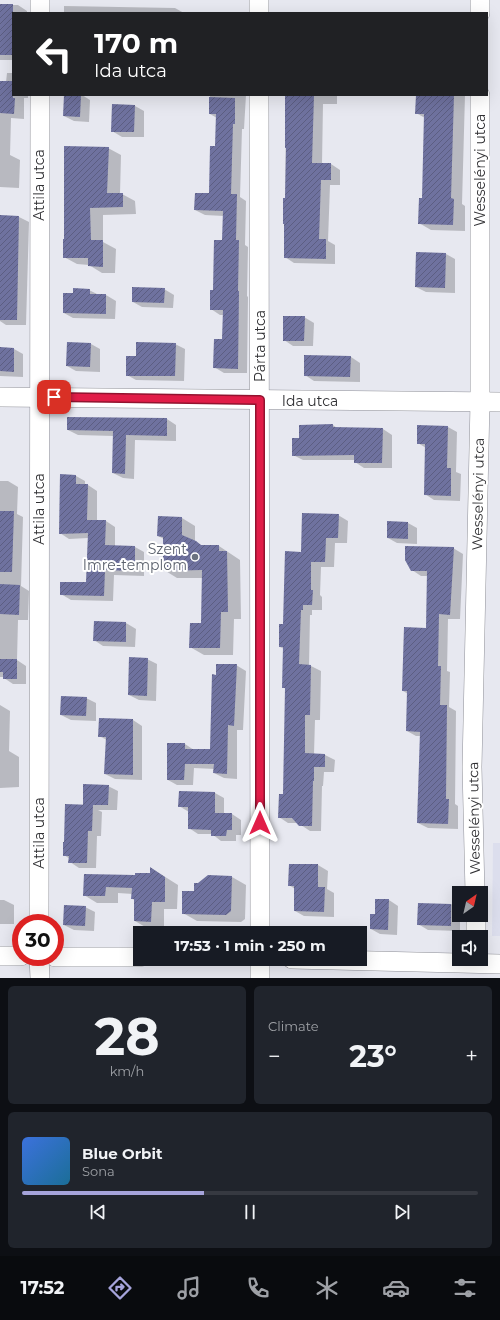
<!DOCTYPE html>
<html lang="en">
<head>
<meta charset="utf-8">
<style>
  :root { --surface:#171b24; --page:#20242c; --text:#f1f3f6; --muted:#9ea1a6; --line:#363941; --accent:#a6a4db }
  body { margin:0; font-family:Montserrat,sans-serif; background:var(--page); color:var(--text); height:100vh; display:flex; flex-direction:column; font-size:15px; white-space:nowrap }
  * { box-sizing:border-box; margin:0 }
  p { font-size:13px; color:var(--muted) }
  .icon { flex:none; width:22px; height:22px; fill:none; stroke:currentColor; stroke-width:2; stroke-linecap:round; stroke-linejoin:round }
  .map { position:relative; height:978px; overflow:hidden }
  .details { display:flex; flex-direction:column; gap:8px; padding:8px; background:#0d0f14; flex:1 }
  .details>* { flex:none }
  .hud { position:absolute; left:12px; top:12px; width:476px; height:84px; border-radius:0px; box-shadow:0 4px 16px #0002; background:#202124; color:#fff; overflow:hidden }
  .needle { width:26px; rotate:34deg }
  .tools { position:absolute; left:452px; top:886px; display:grid; gap:8px }
  .tools a { display:grid; place-items:center; width:36px; height:36px; border-radius:0px; background:var(--surface); box-shadow:0 4px 16px #0002; font-size:20px }
  .speed { position:absolute; left:12px; top:914px; display:flex; gap:8px; font-size:20px; font-weight:700; text-align:center }
  .speed>* { display:grid; place-content:center; width:52px; height:52px; border-radius:50%; background:var(--surface); box-shadow:0 4px 16px #0002; line-height:1 }
  .speed .limit { border:6px solid #d22; background:#fff; color:#111 }
  .pin { position:absolute; display:grid; place-items:center; width:34px; height:34px; color:#fff; margin:-17px; border-radius:8px; box-shadow:0 2px 6px #0006 }
  .me { position:absolute; width:44px; margin:-22px; rotate:0deg; stroke-linejoin:round; filter:drop-shadow(0 0 3px #0008) }
  .turn { display:flex; align-items:center; gap:14px; height:84px; padding:0 16px; font-size:18px }
  .turn .icon { width:52px; height:52px; stroke-width:2.5 }
  .turn b { display:block; font-size:28px; line-height:34px }
  .big { font-size:30px; font-weight:700; line-height:1.1 }
  .details .tile { flex:1; display:flex; flex-direction:column; justify-content:center; gap:6px; min-width:0; padding:0 14px; border-radius:6px; background:var(--page) }
  .details .dial { align-items:center; gap:0 }
  .dial b { font-size:52px; line-height:1 }
  .song { display:flex; align-items:center; gap:12px }
  .cover { width:48px; height:48px; border-radius:6px; background:linear-gradient(135deg,hsl(220 70% 55%),hsl(200 70% 35%)) }
  .played { height:4px; border-radius:2px; background:linear-gradient(90deg,var(--accent) 40%,var(--line) 40%) }
  .keys { display:flex; justify-content:space-around; direction:ltr }
  .heat { display:flex; justify-content:space-between; align-items:center; font-size:22px; direction:ltr }
  .details .tiles { flex:1; display:grid; gap:8px; grid-template-columns:1fr 1fr }
  .tile:last-child { grid-column:span 2 }
  .trip { position:absolute; left:133px; top:926px; width:234px; height:40px; border-radius:0px; background:var(--surface); box-shadow:0 4px 16px #0002; font-weight:700; line-height:40px; text-align:center }
  .dock { display:flex; height:64px; justify-content:space-around; align-items:center; background:#090b0e; color:var(--muted) }
  .dock .icon { width:28px; height:28px }
  .dock .selected { color:var(--accent) }
  .dock b { font-size:18px; color:var(--text) }
  .map>svg:first-child { display:block }
  .built { fill:#dcdeed }
  .shadow { fill:#0003 }
  .building { fill:url(#building-hatch) }
  .lines { fill:none; stroke-linecap:round; stroke-linejoin:round }
  .minor-casing { stroke:#8f9098; stroke-width:20 }
  .minor { stroke:#fff; stroke-width:19 }
  .route-casing { stroke:#92132f; stroke-width:10 }
  .route { stroke:#e11d48; stroke-width:7 }
  .worship-dot { fill:#6b7280; stroke:#fff; stroke-width:1.5 }
  .labels { text-anchor:middle; dominant-baseline:central; stroke-width:4; stroke-linejoin:round; paint-order:stroke }
  .street-label { font-size:14px; fill:#303033; stroke:#fff }
  .worship-label { font-size:14px; fill:#5b616d; stroke:#fff; text-anchor:end }
</style>
</head>
<body>
<div class="map">
<svg width="500" height="978" viewBox="0 0 500 978">
  <defs>
    <pattern id="building-hatch" width="6" height="6" patternUnits="userSpaceOnUse"><rect width="6" height="6" fill="#6f729f"/><path d="M-1 1l2-2M0 6l6-6M5 7l2-2" fill="none" stroke="#5c5e82"/></pattern>
  </defs>
  <rect width="100%" height="100%" fill="#e7e8f0"/>
  <path class="built" d="M493 843H500V936H492Z"/>
  <g class="shadow">
    <path d="M0 5H18L27 11V13H13V60H0Z"/>
    <path d="M64 6 175 8 184 13H64Z"/>
    <path d="M7 73H13V95H28V98H24V119L11 118 10 155 20 160 19 188 0 187V82H6Z"/>
    <path d="M65 95H82L90 100 89 122 74 121 64 116Z"/>
    <path d="M210 95H246L244 129H242L240 197 246 201 245 245 248 247 247 296 248 297 247 373H224L214 367 223 340V315H220L211 309 223 241 224 216 205 215 195 210 210 194 216 147 217 118 210 114Z"/>
    <path d="M286 95H337V104H323L322 164H331L340 170V185H330L328 241 335 245V264L294 263 285 257Z"/>
    <path d="M417 95H465L462 204 465 206V231L431 230 419 223 423 199 425 118 416 113Z"/>
    <path d="M135 106 144 111V137H122L112 131Z"/>
    <path d="M108 148 121 155 120 194H122L135 201 136 214 103 215V242L116 249 115 273H102L89 265 77 264 64 257Z"/>
    <path d="M0 216 19 217 29 222 26 325H6L0 321Z"/>
    <path d="M417 253 446 254 455 259V293L426 292 416 287Z"/>
    <path d="M164 289 174 295 173 308 142 307 133 302Z"/>
    <path d="M89 290 99 295H106L116 301 115 319 73 318 64 313 74 294Z"/>
    <path d="M304 317 314 323 313 346H293L284 340Z"/>
    <path d="M91 344 100 349V372L76 371 67 366Z"/>
    <path d="M175 344 185 349 184 381 136 380 127 375 137 357Z"/>
    <path d="M0 348 14 349 23 354V377L0 376Z"/>
    <path d="M351 357 360 363V382L314 381 305 375Z"/>
    <path d="M167 419 176 425V441L135 440 134 479 123 478 113 473 114 436 78 435 68 430Z"/>
    <path d="M333 425 337 428 383 429 392 435V468H364L355 462V460H303L293 455 300 439Z"/>
    <path d="M448 427 457 432 456 472 461 474 460 501 434 500 425 494 426 448 418 443Z"/>
    <path d="M0 476V481H8L18 487 17 514 23 517 21 586 29 591 28 620H18L17 660 26 666V684H13L4 678V677H0Z"/>
    <path d="M76 476 85 481V485H88L97 491V521H106L115 527V546L135 547 144 552V576L114 575 113 601 71 600 61 594 87 583 88 538 69 539 60 533Z"/>
    <path d="M338 515 348 521 347 543H335L334 567H321L320 595 322 597V610H312V615H310L309 666H311L321 671 320 720H315L314 754 325 755 335 760 334 772H324L323 786H322L321 831H310L298 823H288L279 817 284 795 286 689 283 687 284 649 280 647 302 553Z"/>
    <path d="M159 517 182 518 195 526V542L203 546H219L240 560 241 619H234L233 655H204L190 647 202 624 203 578H177L164 570V539L158 536Z"/>
    <path d="M408 523 417 528V544L397 543 388 538Z"/>
    <path d="M453 548 463 554 460 619H448L447 671 450 672 449 707 456 711 455 804 458 806V829L428 828 418 823 421 736H416L407 731 408 694 403 691 427 629 428 576H421L412 570Z"/>
    <path d="M94 623H126L136 629 135 647 103 646 94 640Z"/>
    <path d="M147 659 157 664 156 701 139 700 129 695Z"/>
    <path d="M236 665 246 671 243 730H237V779L224 778 214 773 215 769 194 768 193 785H177L168 780 185 744 194 750H211L217 676Z"/>
    <path d="M86 698 96 703V721L71 720 61 715Z"/>
    <path d="M0 705 10 711 9 751 19 757V787L0 788Z"/>
    <path d="M133 720 142 726V780L115 779 105 774 107 740 99 736Z"/>
    <path d="M108 786 118 791 117 810H98L102 812 101 836H97L96 868H79L70 862V859L64 855 87 806Z"/>
    <path d="M215 793 224 798V814H232L241 820V835H236V841H221L212 834H198L189 828V812L179 806Z"/>
    <path d="M290 865H318L328 871 327 889 334 893V917L304 916 295 911V889L289 885Z"/>
    <path d="M151 868 178 885 177 909H164V928H147L135 921V900L132 899 133 894 118 893V903H97L84 895 85 875 136 876 151 874Z"/>
    <path d="M232 877 246 885 245 919 241 922 197 921 183 913 195 892Z"/>
    <path d="M0 900H4L14 905V924H0Z"/>
    <path d="M389 900 398 906 397 935 380 934 371 929 375 915Z"/>
    <path d="M419 904H451L459 909V915H460V931L428 930 418 924Z"/>
    <path d="M85 907 95 912 94 931 74 930 64 925Z"/>
  </g>
  <g class="building">
    <rect x="0" y="4" width="13" height="51"/>
    <path d="M0 81H13V98H15L14 114 0 113Z"/>
    <path d="M64 95H81L80 117 63 116Z"/>
    <path d="M285 95H314L312 163H331V180H321L319 239H326V259L284 258V224H283V198H285L286 148H285Z"/>
    <path d="M416 95H454L451 198 454 199 453 225 418 224 419 198H422L424 114H415Z"/>
    <path d="M209 97 235 98V124H233L231 194H237L236 240H239L238 291H239L238 369 213 368 214 339H222L223 310H210V290H213L214 240H222L223 211 194 210 195 193H209L210 146H215L216 114H209Z"/>
    <path d="M112 104 135 105 134 132H111Z"/>
    <path d="M64 146 109 147 107 193H123V207L90 208 91 240H103V267L88 266V258H63V239H64Z"/>
    <path d="M0 215 19 216 17 320H0Z"/>
    <path d="M416 252 446 253 445 288 415 287Z"/>
    <path d="M132 287 165 288 164 303 132 302Z"/>
    <path d="M73 288 90 289V294H106V314L63 313V293H73Z"/>
    <path d="M283 316H305L304 341H283Z"/>
    <path d="M67 342 91 343 90 367 66 366Z"/>
    <path d="M136 342 176 343 175 376H126V356H136Z"/>
    <path d="M0 347 14 348V372L0 371Z"/>
    <path d="M304 355 351 356 350 377 304 376Z"/>
    <path d="M67 417 167 418V436L126 435 125 474 112 473 113 431 67 430Z"/>
    <path d="M333 424V427L383 428 382 463H354V455L292 456V438H299V425Z"/>
    <path d="M417 425 448 426 447 468H451V496L424 495 425 444H417Z"/>
    <path d="M60 474 76 475V484H88L87 520H106L105 545 135 546V571L105 570 104 596 60 595V582H86L88 533 59 534Z"/>
    <path d="M0 511H14L12 572H0Z"/>
    <path d="M302 513 339 514 338 538H326L325 562H311V590H313L312 605H303V610H301L299 664 311 665 310 715H305V753L325 754V767H314V781H313L312 826H299L292 818H278L279 794H283L285 688H282L283 647H279V624H283L285 551 301 552Z"/>
    <path d="M158 516 182 517V535L196 541 201 545H219V551H227L228 612H221L220 648H189L190 623H201L202 570 163 571V537L157 536Z"/>
    <path d="M387 521 408 522V539L387 538Z"/>
    <path d="M405 546 454 547 450 615 439 614 438 666H441L440 705H447L446 799H449L448 824 417 823 420 732 406 731 407 691H402L404 627 426 628 427 571H411L405 560Z"/>
    <path d="M0 584 20 585 19 615 0 614Z"/>
    <path d="M94 621 126 622V642L93 641Z"/>
    <path d="M129 657 148 658 147 696 128 695Z"/>
    <path d="M0 659H17V679H3V672H0Z"/>
    <path d="M216 664H237L234 726 228 725 227 774 213 773 214 764H185L184 780H167V743H185V749H210L212 674 216 675Z"/>
    <path d="M61 696 87 697 86 716 60 715Z"/>
    <path d="M99 718 133 719V775L104 774 106 737H98Z"/>
    <path d="M83 784 109 785 108 805H83Z"/>
    <path d="M179 791 215 792V813H232V830H227L226 836H211V830L188 829V807H178Z"/>
    <path d="M65 804 93 805 92 831H88L87 863H68L69 856H63V842H64Z"/>
    <path d="M289 864H318V887H325L324 912 294 911V886H288Z"/>
    <path d="M150 867 165 877V902H152L151 922 134 921V899H131L132 888 106 887 105 896H83L84 874 135 875V873H150Z"/>
    <path d="M208 875 232 876 231 911 226 915 182 914V891H194V883H198Z"/>
    <path d="M375 899H389L388 930 370 929V914H375Z"/>
    <path d="M418 903 451 904V926L417 925Z"/>
    <path d="M64 905 86 906 85 926 63 925Z"/>
  </g>
  <g class="lines">
    <g class="minor-casing">
      <g id="minor">
        <path d="M259 0V13"/>
        <path d="M480 0V13"/>
        <path d="M40 13V0"/>
        <path d="M259 95 260 933"/>
        <path d="M0 397 500 402"/>
        <path d="M475 893 472 767 480 402V95"/>
        <path d="M476 915V937"/>
        <path d="M39 923 40 95"/>
        <path d="M0 956H21"/>
        <path d="M39 957 40 978"/>
        <path d="M55 957H140"/>
        <path d="M260 959V978"/>
        <path d="M292 959 500 964"/>
      </g>
    </g>
    <use href="#minor" class="minor"/>
  </g>
  <g class="lines">
    <g class="route-casing">
      <path id="route" d="M54 397 260 400V823"/>
    </g>
    <use href="#route" class="route"/>
  </g>
  <circle class="worship-dot" cx="195" cy="557" r="4"/>
  <g class="labels">
    <g class="street-label">
      <text transform="translate(480 170) rotate(-90)">Wesselényi utca</text>
      <text transform="translate(39 185) rotate(-90)">Attila utca</text>
      <text transform="translate(260 346) rotate(-90)">Párta utca</text>
      <text x="310" y="401">Ida utca</text>
      <text transform="translate(478 494) rotate(-89)">Wesselényi utca</text>
      <text transform="translate(39 509) rotate(-90)">Attila utca</text>
      <text transform="translate(474 818) rotate(-91)">Wesselényi utca</text>
      <text transform="translate(39 833) rotate(-90)">Attila utca</text>
    </g>
    <g class="worship-label">
      <text x="187" y="549">Szent<tspan x="187" dy="16">Imre-templom</tspan></text>
    </g>
  </g>
</svg>
<div class="tools">
<a><svg class="needle" viewBox="-14 -14 28 28"><path d="M0-13l5 13h-10z" fill="#e53935"/><path d="M0 13l5-13h-10z" fill="#9ea1a6"/></svg></a>
<a><svg class="icon" aria-label="sound" viewBox="0 0 24 24"><path d="M4 9h4l5-4v14l-5-4H4zM17 9q2 3 0 6"/></svg></a>
</div>
<div class="speed"><div class="limit">30</div></div>
<div class="pin" style="left:54px;top:397px;background:#d93025"><svg class="icon" aria-label="arrive" viewBox="0 0 24 24"><path d="M6 21V4h12l-3 4 3 4H6"/></svg></div>
<svg class="me" style="left:260px;top:823px" viewBox="-20 -20 40 40"><path d="M0-17L14 15 0 8-14 15z" fill="#e11d48" stroke="#fff" stroke-width="4"/></svg>
<div class="trip">17:53 · 1 min · 250 m</div>
<div class="hud">
<div class="turn"><svg class="icon" aria-label="left" viewBox="0 0 24 24"><path d="M17 20v-9H6M10 6l-5 5 5 5"/></svg><div><b>170 m</b>Ida utca</div></div>
</div>
</div>
<section class="details">
<div class="tiles">
<div class="tile dial"><b>28</b><p>km/h</p></div>
<div class="tile"><p>Climate</p>
<div class="heat"><a>−</a><b class="big">23°</b><a>+</a></div>
</div>
<div class="tile">
<div class="song"><i class="cover"></i><div><b>Blue Orbit</b><p>Sona</p></div></div>
<div class="played"></div>
<div class="keys"><svg class="icon" aria-label="previous" viewBox="0 0 24 24"><path d="M18 5L8 12l10 7zM5 5v14"/></svg><svg class="icon" aria-label="pause" viewBox="0 0 24 24"><path d="M8 5v14M16 5v14"/></svg><svg class="icon" aria-label="next" viewBox="0 0 24 24"><path d="M6 5l10 7-10 7zM19 5v14"/></svg></div>
</div>
</div>
</section>
<nav class="dock">
<b>17:52</b>
<svg class="icon selected" aria-label="directions" viewBox="0 0 24 24"><path d="M12 3l9 9-9 9-9-9zM9 14v-3h6M13 9l2 2-2 2"/></svg>
<svg class="icon" aria-label="music" viewBox="0 0 24 24"><path d="M9 18V5l10-2v13"/><circle cx="6" cy="18" r="3"/><circle cx="16" cy="16" r="3"/></svg>
<svg class="icon" aria-label="phone" viewBox="0 0 24 24"><path d="M5 4h4l2 5-3 2q2 4 5 5l2-3 5 2v4C11 20 4 13 5 4z"/></svg>
<svg class="icon" aria-label="climate" viewBox="0 0 24 24"><path d="M12 3v18M4 7l16 10M4 17L20 7"/></svg>
<svg class="icon" aria-label="car" viewBox="0 0 24 24"><path d="M5 17H2v-5l4-1 3-4h7l3 4 3 1v5h-3M9 17h6M6 11h13"/><circle cx="7" cy="17" r="2"/><circle cx="17" cy="17" r="2"/></svg>
<svg class="icon" aria-label="filters" viewBox="0 0 24 24"><path d="M4 7h16M4 17h16"/><circle cx="9" cy="7" r="2"/><circle cx="15" cy="17" r="2"/></svg>
</nav>
</body>
</html>
